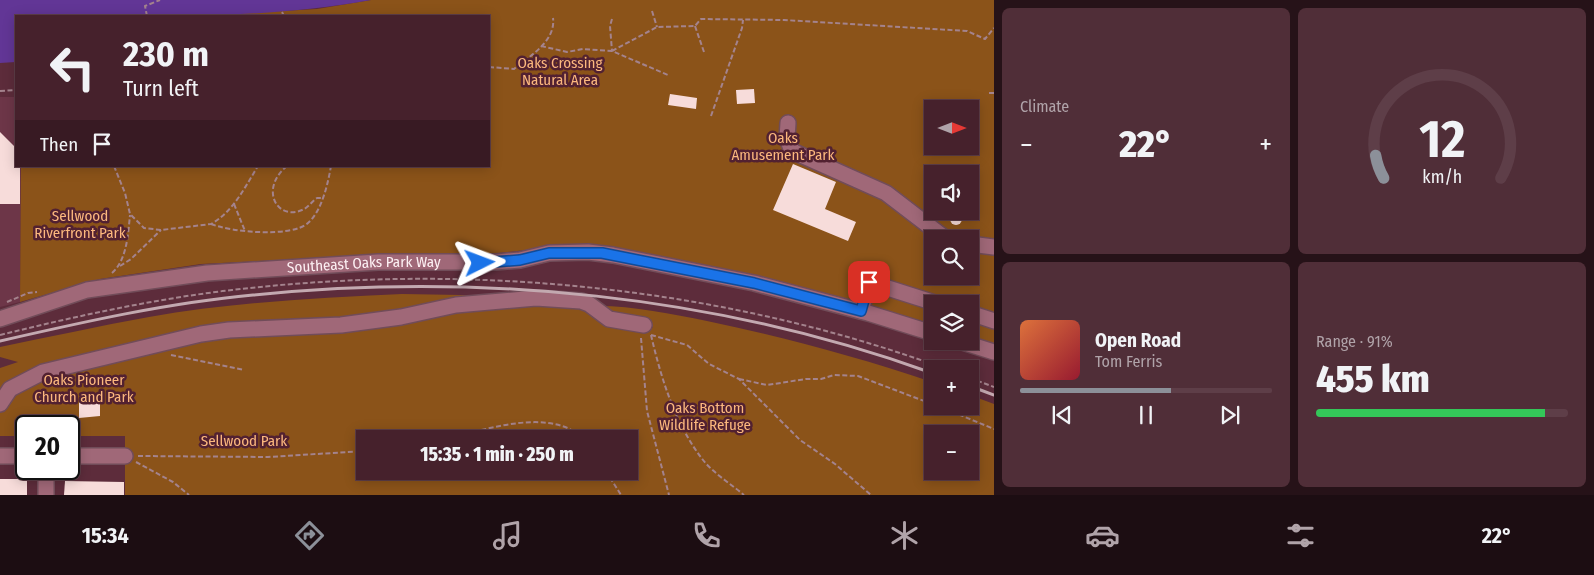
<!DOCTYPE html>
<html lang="en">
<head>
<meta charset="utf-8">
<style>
  :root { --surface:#46212c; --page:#502e38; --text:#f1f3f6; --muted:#b0a3a9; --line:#5e3e48; --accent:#8c9099 }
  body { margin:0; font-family:"Fira Sans Condensed",sans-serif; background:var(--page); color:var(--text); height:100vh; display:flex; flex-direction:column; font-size:19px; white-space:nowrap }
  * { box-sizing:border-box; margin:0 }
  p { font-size:16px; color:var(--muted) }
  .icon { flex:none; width:28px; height:28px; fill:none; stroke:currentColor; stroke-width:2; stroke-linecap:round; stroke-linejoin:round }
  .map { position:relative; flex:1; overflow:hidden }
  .details { display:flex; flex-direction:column; gap:8px; padding:8px; background:#261218; width:600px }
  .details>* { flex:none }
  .banner { position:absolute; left:15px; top:15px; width:475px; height:152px; border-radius:0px; box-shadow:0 2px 12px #0003,0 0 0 1px var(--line); background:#46212c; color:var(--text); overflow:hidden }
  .needle { width:32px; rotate:90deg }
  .buttons { position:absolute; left:924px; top:100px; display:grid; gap:10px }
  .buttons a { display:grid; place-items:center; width:55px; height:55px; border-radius:0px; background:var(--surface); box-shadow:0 2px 12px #0003,0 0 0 1px var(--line); font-size:25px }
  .speed { position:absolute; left:15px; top:415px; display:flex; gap:10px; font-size:25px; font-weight:700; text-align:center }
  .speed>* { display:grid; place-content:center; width:65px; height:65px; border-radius:50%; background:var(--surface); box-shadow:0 2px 12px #0003,0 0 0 1px var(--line); line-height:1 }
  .speed .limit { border:2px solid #111; border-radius:8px; background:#fff; color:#111 }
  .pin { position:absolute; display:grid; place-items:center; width:42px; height:42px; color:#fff; margin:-21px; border-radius:10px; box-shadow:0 2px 8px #0006 }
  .me { position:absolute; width:55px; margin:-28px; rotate:87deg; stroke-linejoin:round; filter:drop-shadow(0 0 4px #0008) }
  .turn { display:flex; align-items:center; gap:18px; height:105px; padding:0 25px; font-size:22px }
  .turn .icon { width:65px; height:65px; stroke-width:2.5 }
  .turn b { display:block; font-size:35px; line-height:42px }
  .then { display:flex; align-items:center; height:48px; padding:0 25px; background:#0003; gap:10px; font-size:19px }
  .big { font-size:38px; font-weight:800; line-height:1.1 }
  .details .tile { flex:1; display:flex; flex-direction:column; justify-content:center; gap:8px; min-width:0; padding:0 18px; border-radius:8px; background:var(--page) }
  .details .dial { align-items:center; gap:0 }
  .dial svg { height:130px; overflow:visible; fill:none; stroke:var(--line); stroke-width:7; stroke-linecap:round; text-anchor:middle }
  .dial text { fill:var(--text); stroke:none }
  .song { display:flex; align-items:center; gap:15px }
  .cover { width:60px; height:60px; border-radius:8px; background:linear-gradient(135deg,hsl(20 70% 55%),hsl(350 70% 35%)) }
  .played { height:5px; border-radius:2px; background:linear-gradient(90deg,var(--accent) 60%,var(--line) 60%) }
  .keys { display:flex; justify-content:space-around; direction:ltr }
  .heat { display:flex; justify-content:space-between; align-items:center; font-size:28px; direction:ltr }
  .charge { height:8px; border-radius:4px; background:linear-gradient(90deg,#34c759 91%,var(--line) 0) }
  .details .tiles { flex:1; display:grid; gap:8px; grid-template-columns:repeat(2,1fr) }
  .trip { position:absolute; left:356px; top:430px; width:282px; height:50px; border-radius:0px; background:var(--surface); box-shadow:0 2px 12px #0003,0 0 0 1px var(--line); font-weight:800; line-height:50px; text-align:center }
  .menu { display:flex; height:80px; justify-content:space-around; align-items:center; background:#1c0d12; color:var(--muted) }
  .menu .icon { width:35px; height:35px }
  .menu .on { color:var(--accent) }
  .menu b { font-size:22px; color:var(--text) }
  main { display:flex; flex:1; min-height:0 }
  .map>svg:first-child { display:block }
  .built { fill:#6d3648 }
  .green { fill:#8b5319; fill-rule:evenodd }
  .water { fill:#623696 }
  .building { fill:#f7dcda }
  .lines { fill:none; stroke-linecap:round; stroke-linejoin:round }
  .minor-casing { stroke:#714c59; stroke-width:18 }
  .path { stroke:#a4838d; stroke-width:2; stroke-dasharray:5 2.5; stroke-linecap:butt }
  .minor { stroke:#a06878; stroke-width:15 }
  .rail { stroke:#c3a9b0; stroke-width:3 }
  .route-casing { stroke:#114b97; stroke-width:12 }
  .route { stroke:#1a73e8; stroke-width:9 }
  .labels { text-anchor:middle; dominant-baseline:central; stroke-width:5; stroke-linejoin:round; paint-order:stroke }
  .park-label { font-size:15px; fill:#fcb87e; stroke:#522131 }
  .street-label { font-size:15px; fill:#fdf0f3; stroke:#522131 }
</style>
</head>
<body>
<main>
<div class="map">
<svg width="994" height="495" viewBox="0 0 994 495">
  <rect width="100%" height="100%" fill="#5d2c3b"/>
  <path class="built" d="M0 97H16V166H21L20 302 0 307Z"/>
  <g class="green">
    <path d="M371 0H994V359L937 341H970V304H932V340L779 296 621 263 536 249 472 256 379 255 201 264 100 279 20 302 21 166H489V16H187L317 9ZM932 109H970V146H932ZM932 174H970V211H932ZM932 239H970V276H932Z"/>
    <path d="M402 294 462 295 562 302 653 328 646 322 612 315 598 306C634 306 672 314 707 321 784 337 858 357 932 382V406H970V395L994 404V495H125V436H69V426H26V436H0V368L18 362 0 357V347C49 337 99 326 149 317 232 302 317 298 402 294ZM932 434H970V471H932ZM365 439H630V471H365Z"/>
  </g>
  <path class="water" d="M0 0H371C254 21 135 16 16 16V62L0 63Z"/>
  <g class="building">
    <path d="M754 89 755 103 737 104 736 90Z"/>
    <path d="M670 94 697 98 696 109 668 105Z"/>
    <path d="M0 132 16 148V166H20V204H0Z"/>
    <path d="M793 164 836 182 825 209 856 222 848 241 773 210Z"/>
    <circle cx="956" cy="219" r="6"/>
    <path d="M79 401H100V416L79 418Z"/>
    <rect x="0" y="479" width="27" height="16"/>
    <path d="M65 481 124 482V495H64Z"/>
  </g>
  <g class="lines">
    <g class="minor-casing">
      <g id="minor">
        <path d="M788 123 787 138 792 151 886 193 946 239"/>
        <path d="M970 244 994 247"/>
        <path d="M861 311 869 282 938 304"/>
        <path d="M970 313 994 321"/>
        <path id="s1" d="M0 319 87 290 207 273 378 262H496L520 260 549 253 588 252 613 255 754 283 868 313 932 333"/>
        <path d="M959 341 994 352"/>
        <path d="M0 404 10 389 43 372 201 334 229 330 341 325 401 317 456 305 536 298 581 301 589 304 609 319 644 325"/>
        <path d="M0 456H26"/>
        <path d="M69 456H125"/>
        <path d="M46 469V495"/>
      </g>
    </g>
    <g class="path">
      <path d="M652 11 657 27"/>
      <path d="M282 12 284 16"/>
      <path d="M147 16 145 6 160 0"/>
      <path d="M221 16V15"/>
      <path d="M612 19 610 26 612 51"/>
      <path d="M695 26 704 52"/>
      <path d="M541 46 567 52 583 49 612 51 668 75"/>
      <path d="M612 51 657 27 695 26 701 19 784 20 967 31 985 39 994 28"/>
      <path d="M489 67 514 69C530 56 556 41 553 18"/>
      <path d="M0 91 16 90"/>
      <path d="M989 93H994"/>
      <path d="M711 116 742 28 743 20"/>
      <path d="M114 166 125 193 130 214 144 228 161 230 211 224C233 212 245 187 258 166"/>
      <path d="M287 166C259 189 277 221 302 210 308 208 312 201 317 198H322"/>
      <path d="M234 204 245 231"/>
      <path d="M211 224C231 232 291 238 308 223 322 211 328 183 331 166"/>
      <path d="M120 266 131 259 161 230"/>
      <path d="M112 273C127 260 128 234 130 215"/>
      <path d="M7 302 28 293 37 292"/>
      <path d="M0 335C77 316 154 299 232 290 470 262 720 286 946 369"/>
      <path d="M651 335 687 345 709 364 739 379 800 440 835 464 871 495"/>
      <path d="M651 335C661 378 675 424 703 460 713 473 731 484 744 495"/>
      <path d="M641 338 647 411 669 495"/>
      <path d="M171 355 244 370"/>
      <path d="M970 378 994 387"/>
      <path d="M739 379 767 385 806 379H821L834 375 858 376 932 404"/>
      <path d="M938 406 994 429"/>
      <path d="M445 439C486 430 550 406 584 439"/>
      <path d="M138 456 268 457 365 451"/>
      <path d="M136 462 173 482 189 495"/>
      <path d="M606 471 621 495"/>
    </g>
    <use href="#minor" class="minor"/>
    <g class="rail">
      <path d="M0 341C83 322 167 303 253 295 480 272 716 295 932 373"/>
      <path d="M970 386 994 395"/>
    </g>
  </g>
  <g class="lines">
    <g class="route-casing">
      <path id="route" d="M480 263 520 260 549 253H602L754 283 861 311 869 282"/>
    </g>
    <use href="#route" class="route"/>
  </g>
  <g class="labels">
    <g class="park-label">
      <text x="560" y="63">Oaks Crossing<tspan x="560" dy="17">Natural Area</tspan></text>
      <text x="783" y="138">Oaks<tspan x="783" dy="17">Amusement Park</tspan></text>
      <text x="80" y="216">Sellwood<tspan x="80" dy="17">Riverfront Park</tspan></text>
      <text x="84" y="380">Oaks Pioneer<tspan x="84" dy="17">Church and Park</tspan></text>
      <text x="705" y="408">Oaks Bottom<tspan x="705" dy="17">Wildlife Refuge</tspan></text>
      <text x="244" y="441">Sellwood Park</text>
    </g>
    <g class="street-label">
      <text stroke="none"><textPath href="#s1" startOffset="370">Southeast Oaks Park Way</textPath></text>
    </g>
  </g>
</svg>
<div class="buttons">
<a><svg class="needle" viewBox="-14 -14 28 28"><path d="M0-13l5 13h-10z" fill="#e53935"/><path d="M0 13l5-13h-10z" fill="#b0a3a9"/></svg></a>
<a><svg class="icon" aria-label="sound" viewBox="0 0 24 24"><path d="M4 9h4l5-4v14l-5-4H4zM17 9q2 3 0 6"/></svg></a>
<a><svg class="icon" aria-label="search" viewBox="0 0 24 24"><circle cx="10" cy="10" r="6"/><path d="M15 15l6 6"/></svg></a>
<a><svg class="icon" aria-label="layers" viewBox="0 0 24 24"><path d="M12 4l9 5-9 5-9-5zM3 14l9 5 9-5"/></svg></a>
<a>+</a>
<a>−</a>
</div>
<div class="speed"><div class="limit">20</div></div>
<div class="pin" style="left:869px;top:282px;background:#d93025"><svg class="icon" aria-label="arrive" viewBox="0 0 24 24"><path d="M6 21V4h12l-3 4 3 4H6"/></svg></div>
<svg class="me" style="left:480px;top:263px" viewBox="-20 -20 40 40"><path d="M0-17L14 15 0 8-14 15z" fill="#1a73e8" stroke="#fff" stroke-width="4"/></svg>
<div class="trip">15:35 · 1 min · 250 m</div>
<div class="banner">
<div class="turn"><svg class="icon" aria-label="left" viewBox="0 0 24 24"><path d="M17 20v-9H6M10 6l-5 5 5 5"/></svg><div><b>230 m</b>Turn left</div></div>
<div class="then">Then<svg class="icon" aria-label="arrive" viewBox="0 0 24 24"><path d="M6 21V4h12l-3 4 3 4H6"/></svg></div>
</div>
</div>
<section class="details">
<div class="tiles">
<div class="tile"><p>Climate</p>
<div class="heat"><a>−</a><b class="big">22°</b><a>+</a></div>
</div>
<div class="tile dial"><svg viewBox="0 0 100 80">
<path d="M14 69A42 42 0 1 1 86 69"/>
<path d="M14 69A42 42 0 0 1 9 55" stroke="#8c9099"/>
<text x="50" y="56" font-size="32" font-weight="700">12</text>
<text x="50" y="72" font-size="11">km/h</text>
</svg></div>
<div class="tile">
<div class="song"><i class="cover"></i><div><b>Open Road</b><p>Tom Ferris</p></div></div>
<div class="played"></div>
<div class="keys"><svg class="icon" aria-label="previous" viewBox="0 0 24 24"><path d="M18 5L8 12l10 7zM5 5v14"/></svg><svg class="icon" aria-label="pause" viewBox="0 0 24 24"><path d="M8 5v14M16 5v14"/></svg><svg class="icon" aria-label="next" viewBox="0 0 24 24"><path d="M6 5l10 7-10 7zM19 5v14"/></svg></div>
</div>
<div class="tile"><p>Range · 91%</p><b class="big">455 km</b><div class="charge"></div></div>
</div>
</section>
</main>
<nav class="menu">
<b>15:34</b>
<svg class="icon on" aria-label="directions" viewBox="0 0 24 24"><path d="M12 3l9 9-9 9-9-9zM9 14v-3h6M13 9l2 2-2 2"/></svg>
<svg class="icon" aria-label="music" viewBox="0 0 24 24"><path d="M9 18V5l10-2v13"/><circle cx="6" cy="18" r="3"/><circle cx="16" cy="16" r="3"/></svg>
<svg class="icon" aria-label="phone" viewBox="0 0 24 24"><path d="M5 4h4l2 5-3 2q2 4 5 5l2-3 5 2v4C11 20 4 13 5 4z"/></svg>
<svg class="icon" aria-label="climate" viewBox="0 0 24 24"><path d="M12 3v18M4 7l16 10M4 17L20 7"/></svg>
<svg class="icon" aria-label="car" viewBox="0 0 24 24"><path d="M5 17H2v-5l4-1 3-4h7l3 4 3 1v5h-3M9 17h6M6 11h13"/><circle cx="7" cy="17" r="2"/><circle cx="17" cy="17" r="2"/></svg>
<svg class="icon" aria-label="filters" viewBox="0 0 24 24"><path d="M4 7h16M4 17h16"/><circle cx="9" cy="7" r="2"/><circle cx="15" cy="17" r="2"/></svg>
<b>22°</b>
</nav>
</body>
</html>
